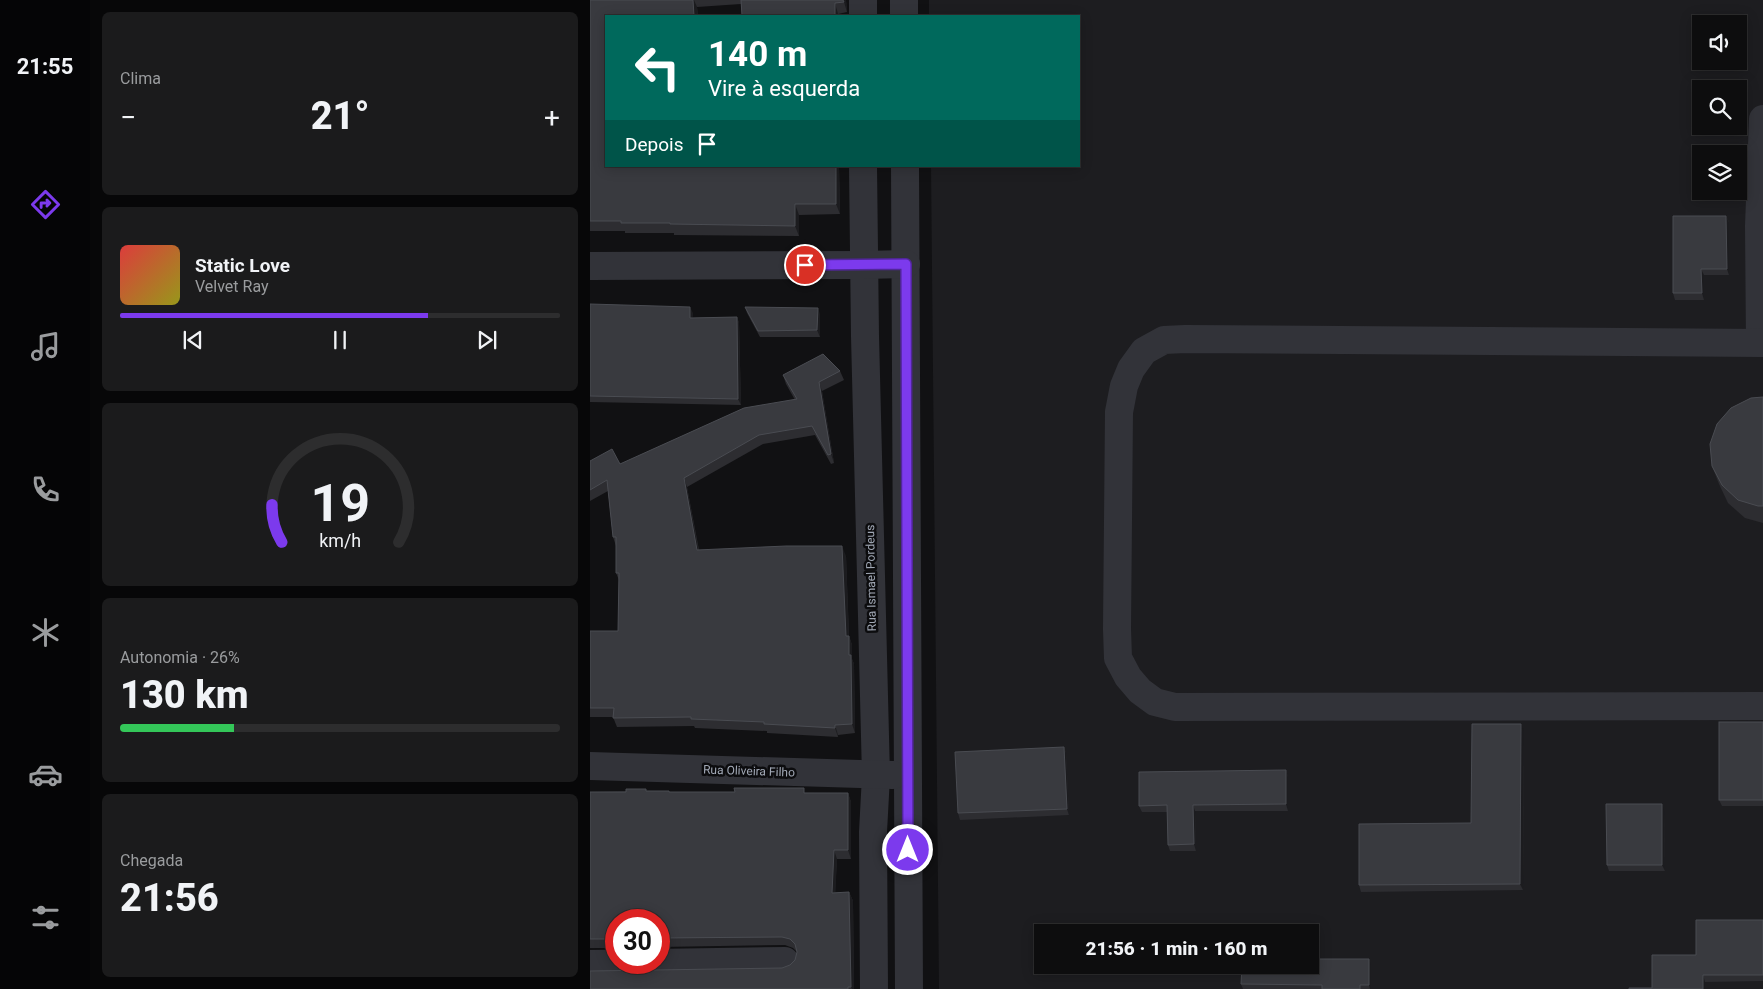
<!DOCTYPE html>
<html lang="pt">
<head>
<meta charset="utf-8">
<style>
  :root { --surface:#0d0d0e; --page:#1b1b1c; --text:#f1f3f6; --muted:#9a9c9e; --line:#2d2d2e; --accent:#7c3aed }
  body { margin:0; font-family:Roboto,sans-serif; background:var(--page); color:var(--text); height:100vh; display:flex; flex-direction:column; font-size:19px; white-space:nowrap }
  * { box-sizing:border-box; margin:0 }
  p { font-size:16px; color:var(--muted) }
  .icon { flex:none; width:28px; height:28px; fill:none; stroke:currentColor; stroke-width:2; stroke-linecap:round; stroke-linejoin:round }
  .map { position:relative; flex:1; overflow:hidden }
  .side { display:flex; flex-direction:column; gap:12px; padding:12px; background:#070708; width:500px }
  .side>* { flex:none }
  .guide { position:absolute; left:15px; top:15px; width:475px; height:152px; border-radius:0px; box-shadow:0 2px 12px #0003,0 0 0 1px var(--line); background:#00695c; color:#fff; overflow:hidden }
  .buttons { position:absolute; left:1102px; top:15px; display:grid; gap:10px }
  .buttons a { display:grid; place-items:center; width:55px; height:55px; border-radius:0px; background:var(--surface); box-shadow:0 2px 12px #0003,0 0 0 1px var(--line); font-size:25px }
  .speed { position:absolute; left:15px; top:909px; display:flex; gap:10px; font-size:25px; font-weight:700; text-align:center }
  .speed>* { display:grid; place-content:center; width:65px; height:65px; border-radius:50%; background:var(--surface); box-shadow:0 2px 12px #0003,0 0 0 1px var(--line); line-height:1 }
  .speed .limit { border:8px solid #d22; background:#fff; color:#111 }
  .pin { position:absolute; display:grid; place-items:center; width:42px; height:42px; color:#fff; margin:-21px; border:2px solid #fff; border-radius:50%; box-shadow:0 1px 5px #0007 }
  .me { position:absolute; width:55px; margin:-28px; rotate:0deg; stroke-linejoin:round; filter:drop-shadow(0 0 4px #0008) }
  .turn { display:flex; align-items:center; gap:18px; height:105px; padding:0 20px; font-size:22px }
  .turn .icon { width:65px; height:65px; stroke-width:2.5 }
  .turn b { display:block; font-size:35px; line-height:42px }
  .then { display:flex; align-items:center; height:48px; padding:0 20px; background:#0003; gap:10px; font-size:19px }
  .big { font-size:38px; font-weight:800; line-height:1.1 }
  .side .widget { flex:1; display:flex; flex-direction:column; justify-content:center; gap:8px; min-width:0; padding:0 18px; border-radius:8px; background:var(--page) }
  .side .dial { align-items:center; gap:0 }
  .dial svg { height:130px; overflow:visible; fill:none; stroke:var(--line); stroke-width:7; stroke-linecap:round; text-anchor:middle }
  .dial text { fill:var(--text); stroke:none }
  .song { display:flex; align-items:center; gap:15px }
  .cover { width:60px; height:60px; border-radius:8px; background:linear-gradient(135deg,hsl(0 70% 55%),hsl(60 70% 35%)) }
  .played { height:5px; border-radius:2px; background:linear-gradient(90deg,var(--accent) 70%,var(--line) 70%) }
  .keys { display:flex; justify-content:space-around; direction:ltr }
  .heat { display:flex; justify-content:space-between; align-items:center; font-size:28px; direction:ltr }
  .charge { height:8px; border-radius:4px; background:linear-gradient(90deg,#34c759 26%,var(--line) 0) }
  .trip { position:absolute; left:444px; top:924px; width:285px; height:50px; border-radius:0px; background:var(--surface); box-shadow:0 2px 12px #0003,0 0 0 1px var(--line); font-weight:800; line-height:50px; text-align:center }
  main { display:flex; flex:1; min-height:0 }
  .tabs { display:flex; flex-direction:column; width:90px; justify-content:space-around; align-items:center; background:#050506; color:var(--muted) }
  .tabs .icon { width:35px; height:35px }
  .tabs .on { color:var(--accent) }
  .tabs b { font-size:22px; color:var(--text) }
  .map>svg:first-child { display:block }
  .built { fill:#1d1d20; fill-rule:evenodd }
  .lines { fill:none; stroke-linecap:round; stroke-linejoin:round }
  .minor { stroke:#323339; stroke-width:28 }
  .wall { fill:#2d2d31 }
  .shaded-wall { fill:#1c1c1f }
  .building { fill:#393a3f; stroke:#4a4c52 }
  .route-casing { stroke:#51269a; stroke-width:12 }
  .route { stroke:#7c3aed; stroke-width:9 }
  .labels { text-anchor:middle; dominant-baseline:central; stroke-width:5; stroke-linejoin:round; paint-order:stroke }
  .street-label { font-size:12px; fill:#a1a8b5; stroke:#0c0c0e }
</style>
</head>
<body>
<main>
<nav class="tabs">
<b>21:55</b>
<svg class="icon on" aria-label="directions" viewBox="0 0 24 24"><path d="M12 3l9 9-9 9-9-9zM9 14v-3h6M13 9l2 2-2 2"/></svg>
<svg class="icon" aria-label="music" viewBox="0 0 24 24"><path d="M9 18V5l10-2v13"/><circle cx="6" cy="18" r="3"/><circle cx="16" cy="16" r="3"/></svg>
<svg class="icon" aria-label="phone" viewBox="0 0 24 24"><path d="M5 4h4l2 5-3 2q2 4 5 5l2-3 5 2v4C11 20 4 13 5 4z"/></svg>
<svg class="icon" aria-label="climate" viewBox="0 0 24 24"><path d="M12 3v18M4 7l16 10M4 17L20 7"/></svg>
<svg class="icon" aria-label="car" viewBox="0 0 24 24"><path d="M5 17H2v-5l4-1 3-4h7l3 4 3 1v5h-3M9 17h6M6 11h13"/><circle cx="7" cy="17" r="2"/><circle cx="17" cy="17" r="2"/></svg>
<svg class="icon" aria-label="filters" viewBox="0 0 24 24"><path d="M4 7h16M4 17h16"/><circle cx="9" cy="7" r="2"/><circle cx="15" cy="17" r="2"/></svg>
</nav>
<section class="side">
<div class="widget"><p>Clima</p>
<div class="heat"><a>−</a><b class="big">21°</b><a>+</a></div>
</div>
<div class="widget">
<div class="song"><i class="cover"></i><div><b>Static Love</b><p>Velvet Ray</p></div></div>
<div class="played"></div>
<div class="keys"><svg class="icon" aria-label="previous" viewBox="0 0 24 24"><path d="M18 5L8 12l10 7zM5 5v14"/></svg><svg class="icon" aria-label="pause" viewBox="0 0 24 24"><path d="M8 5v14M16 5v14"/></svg><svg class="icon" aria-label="next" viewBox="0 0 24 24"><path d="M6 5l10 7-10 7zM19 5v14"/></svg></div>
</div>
<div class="widget dial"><svg viewBox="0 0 100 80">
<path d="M14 69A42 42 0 1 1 86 69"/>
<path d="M14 69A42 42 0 0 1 8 46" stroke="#7c3aed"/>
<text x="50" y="56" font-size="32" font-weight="700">19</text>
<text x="50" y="72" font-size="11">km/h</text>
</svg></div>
<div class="widget"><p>Autonomia · 26%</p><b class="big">130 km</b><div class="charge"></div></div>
<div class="widget"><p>Chegada</p><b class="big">21:56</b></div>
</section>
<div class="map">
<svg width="1173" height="989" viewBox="0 0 1173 989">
  <rect width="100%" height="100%" fill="#111113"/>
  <path class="built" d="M339 0H1173V989H349L341 166H489V16H339ZM1111 24H1149V61H1111ZM1111 89H1149V126H1111ZM1111 154H1149V191H1111ZM452 932H720V965H452Z"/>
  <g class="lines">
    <g class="minor">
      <path d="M273 0V16"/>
      <path d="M314 0V16"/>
      <path d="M273 166 275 336 286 776 283 832 284 989"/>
      <path d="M315 166 319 989"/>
      <path d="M0 266 274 265 316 264"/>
      <path d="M1170 343 1169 226 1173 119"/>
      <path d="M1173 343 595 339 574 340 554 351 541 369 534 386 529 412 527 629 528 658 538 677 550 691 565 702 585 707 1173 706"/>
      <path d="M0 766 303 775"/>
      <path d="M0 964 195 961"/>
    </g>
  </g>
  <g class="wall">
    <path d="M0 0H256L257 12 248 14V16H152L151 4 107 7 108 16H16V166H249L250 214 209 215V236L84 235V233H35V231H0Z"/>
    <path d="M1136 216 1139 222V275H1114V300H1085L1083 293Z"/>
    <path d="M0 304 103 313 102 318 147 317 149 323 151 405 0 402Z"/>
    <path d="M155 307 230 314V337H170L157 313Z"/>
    <path d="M250 371 254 380 232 391 244 463 241 464 225 435 173 444 97 487 109 550 256 556 259 636 262 645V659L264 664 265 733 248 735V737L177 733V731L105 728 104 726 27 727 23 717H0V631H28L29 580 26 573V546L23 537 18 491 0 501V461L30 464 205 400 196 384 193 375Z"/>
    <path d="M1173 397V523L1155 518 1138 503 1129 484 1122 466Z"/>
    <path d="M1173 722V806H1132L1129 800Z"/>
    <path d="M934 731 933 890 771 892 769 885 881 823Z"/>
    <path d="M474 747 476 753 479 815 370 820 368 813Z"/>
    <path d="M696 770 698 777V811H605L606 851H580L578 845 577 812H552L549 806Z"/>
    <path d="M57 791 79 792 258 793 261 802V859H247L245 893 259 892 263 901 264 989H0L192 968 200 965 205 960 207 952 203 948 195 945 69 947V920H26V948H0V792Z"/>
    <path d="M1074 810 1075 871H1019L1017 865Z"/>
    <path d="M1173 920V981L1115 982V989H1039L1062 988 1106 955Z"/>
    <path d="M781 965V989H653L651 984Z"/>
  </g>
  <g class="shaded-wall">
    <path d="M103 0H104L107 7 108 16H104Z"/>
    <path d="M253 0H256L257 12 254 2Z"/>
    <path d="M245 3 248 14V16H245Z"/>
    <path d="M246 166H249L250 214 246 204Z"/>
    <path d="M205 204 209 215V236L205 226Z"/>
    <path d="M1136 216 1139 222V275L1137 269Z"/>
    <path d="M1111 269 1114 275V300L1112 293Z"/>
    <path d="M100 307 103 313 102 324 100 318Z"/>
    <path d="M228 308 230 314V337L227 330Z"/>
    <path d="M147 317 149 323 151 405 148 399Z"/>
    <path d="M229 382 232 391 244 463 241 454Z"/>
    <path d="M94 478 97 487 110 559 107 550Z"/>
    <path d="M252 546 256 556 259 639V636L262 645V659L264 664 265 733 262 724 259 655 256 636Z"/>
    <path d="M931 724 934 731 933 890 930 884Z"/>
    <path d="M245 725 248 735V737L245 728Z"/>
    <path d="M474 747 476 753 479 815 477 809Z"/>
    <path d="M696 770 698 777V811L696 804Z"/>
    <path d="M258 793 261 802V859L258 850Z"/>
    <path d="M1072 804 1074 810 1075 871 1072 865Z"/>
    <path d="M603 805 605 811 606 851 604 844Z"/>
    <path d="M244 850 247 859 245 902 242 893Z"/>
    <path d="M259 892 263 901 264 989H262L261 987Z"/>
    <path d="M779 959 781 965V989H780L779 985Z"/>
    <path d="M1113 975 1115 982V989H1113Z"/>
  </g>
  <g class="building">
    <path d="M0 0H103L104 16H16V166H246V204H205V226L80 224V223H31V221H0Z"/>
    <path d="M151 0H253L254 2 245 3V16H152Z"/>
    <path d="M1083 216H1136L1137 269H1111L1112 293H1083Z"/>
    <path d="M0 304 100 307V318L147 317 148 399 0 396Z"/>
    <path d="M155 307 228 308 227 330 168 331Z"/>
    <path d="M233 354 250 371 229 382 241 454 238 455 222 426 169 435 94 478 107 550 196 546H252L256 636H259V655H261L262 724 245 725V728L174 724V722L101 719V717L23 718 24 708H0V631H28L29 573H26V537H23L17 480 0 490V461L22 449 30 464 154 408 207 399 193 375Z"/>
    <path d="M1173 397V506H1168L1148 500 1132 485 1122 466 1120 444 1127 424 1141 408 1161 398Z"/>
    <rect x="1129" y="722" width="44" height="78"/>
    <path d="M882 724H931L930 884 769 885V824L881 823Z"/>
    <path d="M474 747 477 809 368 813 365 752Z"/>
    <path d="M696 770V804L603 805 604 844 578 845 577 805 549 806V772Z"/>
    <path d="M144 788H214V793H258V850H244L242 893 259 892 261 987H258V989H0V971L192 968 200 965 205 960 207 952 205 944 200 939 192 937 69 938V920H26V939H0V792H36V789H56V791H79V792H145Z"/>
    <path d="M1016 804H1072V865H1017Z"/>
    <path d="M1106 920H1173V975H1113V989H1039V988H1062V955H1106Z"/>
    <rect x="652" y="927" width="53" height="5"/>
    <path d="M720 959H779V985H770V989H732V985L651 984 652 965H720Z"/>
  </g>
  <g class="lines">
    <g class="route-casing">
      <path id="route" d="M215 265 316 264 318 850"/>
    </g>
    <use href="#route" class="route"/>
  </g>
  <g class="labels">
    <g class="street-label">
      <text transform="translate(281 578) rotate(-91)">Rua Ismael Pordeus</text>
      <text transform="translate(159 771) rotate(2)">Rua Oliveira Filho</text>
    </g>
  </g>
</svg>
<div class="buttons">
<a><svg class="icon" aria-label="sound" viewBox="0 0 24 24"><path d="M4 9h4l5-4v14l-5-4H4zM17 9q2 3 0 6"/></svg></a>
<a><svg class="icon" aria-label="search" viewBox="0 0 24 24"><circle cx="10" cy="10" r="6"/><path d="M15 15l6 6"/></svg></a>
<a><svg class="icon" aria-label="layers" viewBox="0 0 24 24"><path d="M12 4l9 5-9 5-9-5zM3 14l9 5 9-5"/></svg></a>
</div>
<div class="speed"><div class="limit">30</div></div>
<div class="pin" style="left:215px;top:265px;background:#d93025"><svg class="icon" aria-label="arrive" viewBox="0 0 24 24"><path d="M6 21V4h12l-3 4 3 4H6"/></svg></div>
<svg class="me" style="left:318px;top:850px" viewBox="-20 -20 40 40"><circle r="17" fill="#7c3aed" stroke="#fff" stroke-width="3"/><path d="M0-11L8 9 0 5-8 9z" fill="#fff"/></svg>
<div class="trip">21:56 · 1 min · 160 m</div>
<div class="guide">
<div class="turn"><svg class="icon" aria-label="left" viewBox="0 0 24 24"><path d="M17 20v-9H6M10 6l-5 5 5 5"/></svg><div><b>140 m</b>Vire à esquerda</div></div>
<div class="then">Depois<svg class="icon" aria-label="arrive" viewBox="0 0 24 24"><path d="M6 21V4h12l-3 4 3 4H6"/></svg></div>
</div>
</div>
</main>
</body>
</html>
